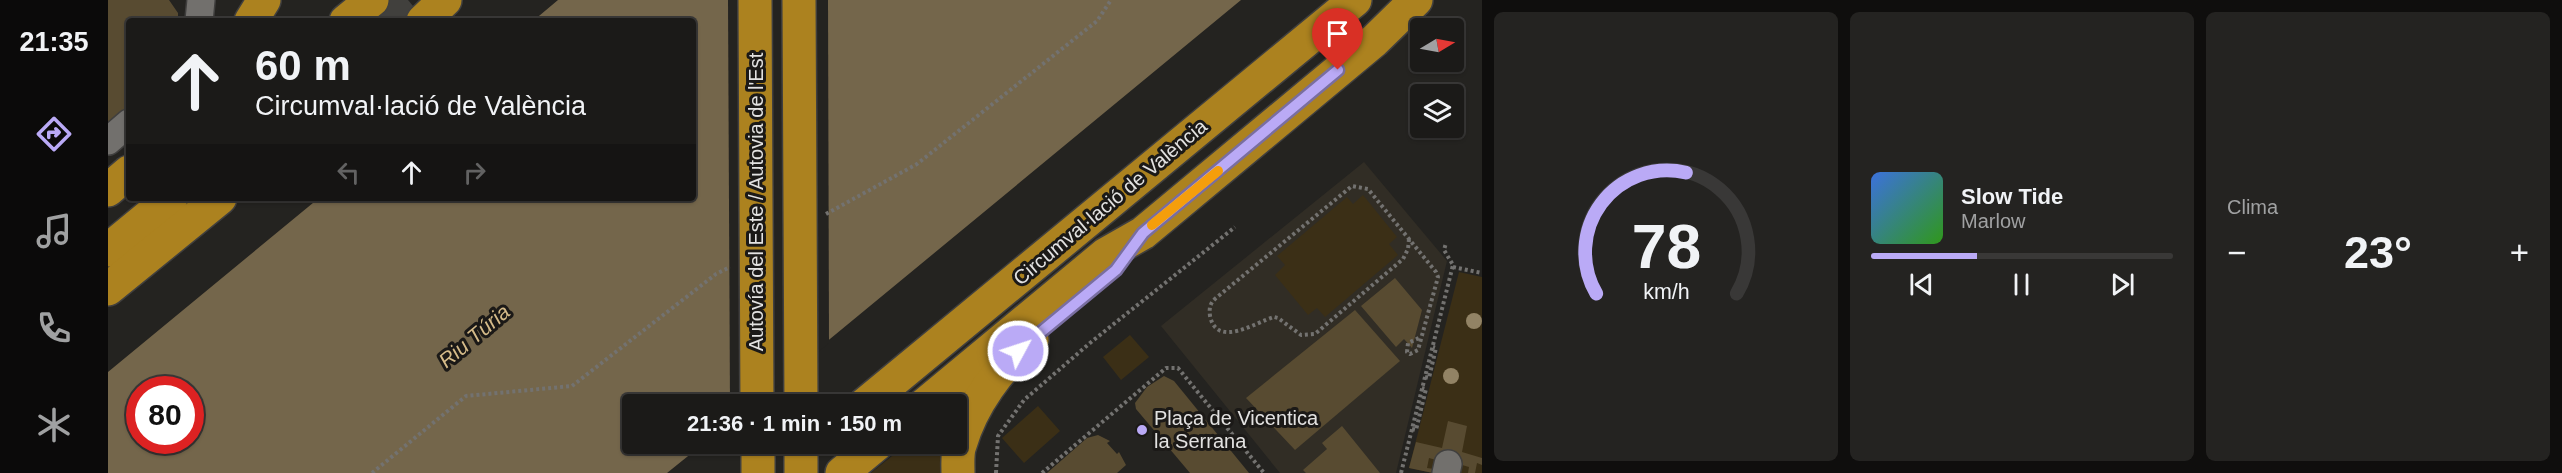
<!DOCTYPE html>
<html lang="es">
<head>
<meta charset="utf-8">
<style>
  :root { --surface:#1b1a18; --page:#242321; --text:#f1f3f6; --muted:#a0a1a2; --line:#393837; --accent:#baaaf6 }
  body { margin:0; font-family:Arial,sans-serif; background:var(--page); color:var(--text); height:100vh; display:flex; flex-direction:column; font-size:22px; white-space:nowrap }
  * { box-sizing:border-box; margin:0 }
  p { font-size:20px; color:var(--muted) }
  .icon { flex:none; width:33px; height:33px; fill:none; stroke:currentColor; stroke-width:2; stroke-linecap:round; stroke-linejoin:round }
  .map { position:relative; flex:1; overflow:hidden }
  .panel { display:flex; flex-direction:column; gap:12px; padding:12px; background:#0f0e0d; width:1080px }
  .panel>* { flex:none }
  .hud { position:absolute; left:18px; top:18px; width:570px; height:183px; border-radius:6px; box-shadow:0 2px 4px #0004,0 0 0 2px var(--line); background:#1b1a18; color:var(--text); overflow:hidden }
  .needle { width:39px; rotate:80deg }
  .controls { position:absolute; left:1302px; top:18px; display:grid; gap:12px }
  .controls a { display:grid; place-items:center; width:54px; height:54px; border-radius:6px; background:var(--surface); box-shadow:0 2px 4px #0004,0 0 0 2px var(--line); font-size:30px }
  .speed { position:absolute; left:18px; top:376px; display:flex; gap:12px; font-size:30px; font-weight:700; text-align:center }
  .speed>* { display:grid; place-content:center; width:78px; height:78px; border-radius:50%; background:var(--surface); box-shadow:0 2px 4px #0004,0 0 0 2px var(--line); line-height:1 }
  .speed .limit { border:9px solid #d22; background:#fff; color:#111 }
  .pin { position:absolute; display:grid; place-items:center; width:51px; height:51px; color:#fff; margin:-62px -26px; border-radius:50% 50% 50% 0; rotate:-45deg; box-shadow:0 0 6px #0007 }
  .pin .icon { rotate:45deg }
  .me { position:absolute; width:66px; margin:-33px; rotate:50deg; stroke-linejoin:round; filter:drop-shadow(0 0 4px #0008) }
  .turn { display:flex; align-items:center; gap:21px; height:126px; padding:0 30px; font-size:27px }
  .turn .icon { width:78px; height:78px; stroke-width:2.5 }
  .turn b { display:block; font-size:42px; line-height:51px }
  .lanes { display:flex; align-items:center; height:57px; padding:0 30px; background:#0003; justify-content:center; gap:30px; direction:ltr }
  .lanes .off { opacity:.35 }
  .big { font-size:45px; font-weight:700; line-height:1.1 }
  .panel .tile { flex:1; display:flex; flex-direction:column; justify-content:center; gap:9px; min-width:0; padding:0 21px; border-radius:9px; background:var(--page) }
  .panel .dial { align-items:center; gap:0 }
  .dial svg { height:156px; overflow:visible; fill:none; stroke:var(--line); stroke-width:7; stroke-linecap:round; text-anchor:middle }
  .dial text { fill:var(--text); stroke:none }
  .song { display:flex; align-items:center; gap:18px }
  .cover { width:72px; height:72px; border-radius:9px; background:linear-gradient(135deg,hsl(220 70% 55%),hsl(110 70% 35%)) }
  .played { height:6px; border-radius:3px; background:linear-gradient(90deg,var(--accent) 35%,var(--line) 35%) }
  .keys { display:flex; justify-content:space-around; direction:ltr }
  .heat { display:flex; justify-content:space-between; align-items:center; font-size:33px; direction:ltr }
  .panel .tiles { flex:1; display:grid; gap:12px; grid-template-columns:repeat(3,1fr) }
  .trip { position:absolute; left:514px; top:394px; width:345px; height:60px; border-radius:6px; background:var(--surface); box-shadow:0 2px 4px #0004,0 0 0 2px var(--line); font-weight:700; line-height:60px; text-align:center }
  main { display:flex; flex:1; min-height:0 }
  .tab-bar { display:flex; flex-direction:column; width:108px; justify-content:space-around; align-items:center; background:#0b0a0a; color:var(--muted) }
  .tab-bar .icon { width:42px; height:42px }
  .tab-bar .selected { color:var(--accent) }
  .tab-bar b { font-size:27px; color:var(--text) }
  .map>svg:first-child { display:block }
  .built { fill:#312d25 }
  .green { fill:#3b2f16 }
  .water { fill:#74664b; fill-rule:evenodd }
  .pier { fill:#242320 }
  .building { fill:#584b31; fill-rule:evenodd }
  .lines { fill:none; stroke-linecap:round; stroke-linejoin:round }
  .highway-tunnel { stroke:#41403d; stroke-width:33; stroke-dasharray:33 16; stroke-linecap:butt }
  .minor-casing { stroke:#403f3e; stroke-width:30 }
  .highway-casing { stroke:#403f3e; stroke-width:36 }
  .path { stroke:#737270; stroke-width:4; stroke-dasharray:3 3; stroke-linecap:butt }
  .minor { stroke:#72706d; stroke-width:27 }
  .highway { stroke:#ac821f; stroke-width:33 }
  .highway-bridge-casing { stroke:#403f3e; stroke-width:36; stroke-linecap:butt }
  .highway-bridge { stroke:#ac821f; stroke-width:33 }
  .tree { fill:#928365 }
  .route-casing { stroke:#796ea0; stroke-width:15 }
  .route { stroke:#baaaf6; stroke-width:10 }
  .slow { stroke:#f59e0b; stroke-width:10 }
  .poi-dot { fill:#baaaf6; stroke:#1b1917; stroke-width:2 }
  .labels { text-anchor:middle; dominant-baseline:central; stroke-width:6; stroke-linejoin:round; paint-order:stroke }
  .street-label { font-size:20px; fill:#e3e2e1; stroke:#1b1917 }
  .poi-label { font-size:20px; fill:#e3e2e1; stroke:#1b1917; text-anchor:start }
  .water-label { font-size:21px; font-style:italic; fill:#d5bb89; stroke:#1b1917 }
</style>
</head>
<body>
<main>
<nav class="tab-bar">
<b>21:35</b>
<svg class="icon selected" aria-label="directions" viewBox="0 0 24 24"><path d="M12 3l9 9-9 9-9-9zM9 14v-3h6M13 9l2 2-2 2"/></svg>
<svg class="icon" aria-label="music" viewBox="0 0 24 24"><path d="M9 18V5l10-2v13"/><circle cx="6" cy="18" r="3"/><circle cx="16" cy="16" r="3"/></svg>
<svg class="icon" aria-label="phone" viewBox="0 0 24 24"><path d="M5 4h4l2 5-3 2q2 4 5 5l2-3 5 2v4C11 20 4 13 5 4z"/></svg>
<svg class="icon" aria-label="climate" viewBox="0 0 24 24"><path d="M12 3v18M4 7l16 10M4 17L20 7"/></svg>
</nav>
<div class="map">
<svg width="1374" height="473" viewBox="0 0 1374 473">
  <rect width="100%" height="100%" fill="#242320"/>
  <path class="built" d="M1256 162 1339 261 1288 473H1172L1053 326Z"/>
  <g class="green">
    <path d="M1255 195 1289 237 1281 244 1290 255 1217 317 1209 308 1200 315 1167 275 1177 265 1169 256 1239 197 1245 204Z"/>
    <path d="M1351 272 1374 277V473H1325L1301 468Z"/>
    <path d="M1022 335 1041 357 1013 380 995 357Z"/>
    <path d="M930 406 952 431 916 463 894 438Z"/>
    <path d="M799 444H843L839 473H763Z"/>
  </g>
  <path class="water" d="M450 0H1133L642 405H525V444H595L559 473H0V372L211 198H585V21H425ZM32 390H82V441H32Z"/>
  <path class="pier" d="M620 0H720L721 343 647 405H622Z"/>
  <g class="building">
    <path d="M0 0H61L70 13V21H21V106L0 123Z"/>
    <path d="M1287 278 1314 310 1304 348 1296 339 1288 347 1253 306Z"/>
    <path d="M1247 310 1292 361 1187 450 1138 398Z"/>
    <path d="M1056 376 1066 381 1141 473H1082L1028 409 1027 403 1039 387Z"/>
    <path d="M1340 421 1359 426 1354 452 1374 458V465L1369 463 1367 473H1360L1361 467 1354 465 1352 473H1325L1301 468 1308 442 1334 448ZM1321 458 1328 460 1326 469 1319 468Z"/>
    <path d="M1234 426 1272 473H1198L1195 470 1219 449 1214 443Z"/>
    <path d="M990 435 1002 441 999 443 1009 454 1011 452 1018 465 1009 473H939L979 438Z"/>
  </g>
  <g class="lines">
    <path class="highway-tunnel" d="M275 21 300 0"/>
    <g class="minor-casing">
      <g id="minor">
        <path d="M91 21 93 0"/>
        <path d="M0 141 21 123"/>
        <path d="M1338 473 1340 464"/>
      </g>
    </g>
    <g class="highway-casing">
      <g id="highway">
        <path d="M143 21 156 0"/>
        <path d="M238 21 264 0"/>
        <path d="M315 21 337 0"/>
        <path d="M0 190 21 172"/>
        <path d="M0 250 63 198"/>
        <path d="M0 289 112 198"/>
        <path d="M756 405 1247 0"/>
        <path d="M816 405 998 254 1035 233 1266 41 1308 0"/>
        <path d="M650 444V473"/>
        <path d="M734 473 769 444"/>
        <path d="M850 473C850 464 849 453 852 445 864 404 891 367 924 340"/>
      </g>
    </g>
    <g class="path">
      <path d="M718 214 809 164 989 21 1003 0"/>
      <path d="M1301 239 1300 249 1295 259 1207 334 1193 335 1170 318 1166 317C1148 322 1109 349 1102 316 1101 308 1102 303 1108 298L1244 186 1260 189 1328 272 1330 277 1310 350 1302 354 1299 352 1300 343 1313 337"/>
      <path d="M1345 267 1374 273"/>
      <path d="M1317 377 1321 378 1328 348 1325 347"/>
      <path d="M1304 429 1308 430 1318 389 1314 388"/>
      <path d="M264 473 358 396 464 386 608 274 622 267"/>
      <path d="M888 473 890 436 916 400 982 343 1127 227"/>
      <path d="M934 473 1058 368H1070L1156 473"/>
      <path d="M1293 473 1345 265 1336 250 1338 243"/>
    </g>
    <use href="#minor" class="minor"/>
    <use href="#highway" class="highway"/>
    <g class="highway-bridge-casing">
      <g id="highway-bridge">
        <path d="M647 0 649 405"/>
        <path d="M691 0 693 405"/>
        <path d="M693 444V473"/>
      </g>
    </g>
    <use href="#highway-bridge" class="highway-bridge"/>
  </g>
  <g class="tree">
    <circle cx="1366" cy="321" r="8"/>
    <circle cx="1343" cy="376" r="8"/>
  </g>
  <g class="lines">
    <g class="route-casing">
      <path id="route" d="M910 351 1008 270 1035 233 1230 70"/>
    </g>
    <use href="#route" class="route"/>
    <path class="slow" d="M1044 225 1110 171"/>
  </g>
  <circle class="poi-dot" cx="1034" cy="430" r="6"/>
  <g class="labels">
    <g class="street-label">
      <text transform="translate(648 202) rotate(-90)">Autovía del Este / Autovia de l'Est</text>
      <text transform="translate(1002 202) rotate(-40)">Circumval·lació de València</text>
    </g>
    <g class="poi-label">
      <text x="1046" y="418">Plaça de Vicentica<tspan x="1046" dy="23">la Serrana</tspan></text>
    </g>
    <g class="water-label">
      <text transform="translate(366 336) rotate(-40)">Riu Túria</text>
    </g>
  </g>
</svg>
<div class="controls">
<a><svg class="needle" viewBox="-14 -14 28 28"><path d="M0-13l5 13h-10z" fill="#e53935"/><path d="M0 13l5-13h-10z" fill="#a0a1a2"/></svg></a>
<a><svg class="icon" aria-label="layers" viewBox="0 0 24 24"><path d="M12 4l9 5-9 5-9-5zM3 14l9 5 9-5"/></svg></a>
</div>
<div class="speed"><div class="limit">80</div></div>
<div class="pin" style="left:1230px;top:70px;background:#d93025"><svg class="icon" aria-label="arrive" viewBox="0 0 24 24"><path d="M6 21V4h12l-3 4 3 4H6"/></svg></div>
<svg class="me" style="left:910px;top:351px" viewBox="-20 -20 40 40"><circle r="17" fill="#baaaf6" stroke="#fff" stroke-width="3"/><path d="M0-11L8 9 0 5-8 9z" fill="#fff"/></svg>
<div class="trip">21:36 · 1 min · 150 m</div>
<div class="hud">
<div class="turn"><svg class="icon" aria-label="ahead" viewBox="0 0 24 24"><path d="M12 20V5M6 11l6-6 6 6"/></svg><div><b>60 m</b>Circumval·lació de València</div></div>
<div class="lanes"><svg class="icon off" aria-label="left" viewBox="0 0 24 24"><path d="M17 20v-9H6M10 6l-5 5 5 5"/></svg><svg class="icon" aria-label="ahead" viewBox="0 0 24 24"><path d="M12 20V5M6 11l6-6 6 6"/></svg><svg class="icon off" aria-label="right" viewBox="0 0 24 24"><path d="M7 20v-9h11M14 6l5 5-5 5"/></svg></div>
</div>
</div>
<section class="panel">
<div class="tiles">
<div class="tile dial"><svg viewBox="0 0 100 80">
<path d="M14 69A42 42 0 1 1 86 69"/>
<path d="M14 69A42 42 0 0 1 60 7" stroke="#baaaf6"/>
<text x="50" y="56" font-size="32" font-weight="700">78</text>
<text x="50" y="72" font-size="11">km/h</text>
</svg></div>
<div class="tile">
<div class="song"><i class="cover"></i><div><b>Slow Tide</b><p>Marlow</p></div></div>
<div class="played"></div>
<div class="keys"><svg class="icon" aria-label="previous" viewBox="0 0 24 24"><path d="M18 5L8 12l10 7zM5 5v14"/></svg><svg class="icon" aria-label="pause" viewBox="0 0 24 24"><path d="M8 5v14M16 5v14"/></svg><svg class="icon" aria-label="next" viewBox="0 0 24 24"><path d="M6 5l10 7-10 7zM19 5v14"/></svg></div>
</div>
<div class="tile"><p>Clima</p>
<div class="heat"><a>−</a><b class="big">23°</b><a>+</a></div>
</div>
</div>
</section>
</main>
</body>
</html>
